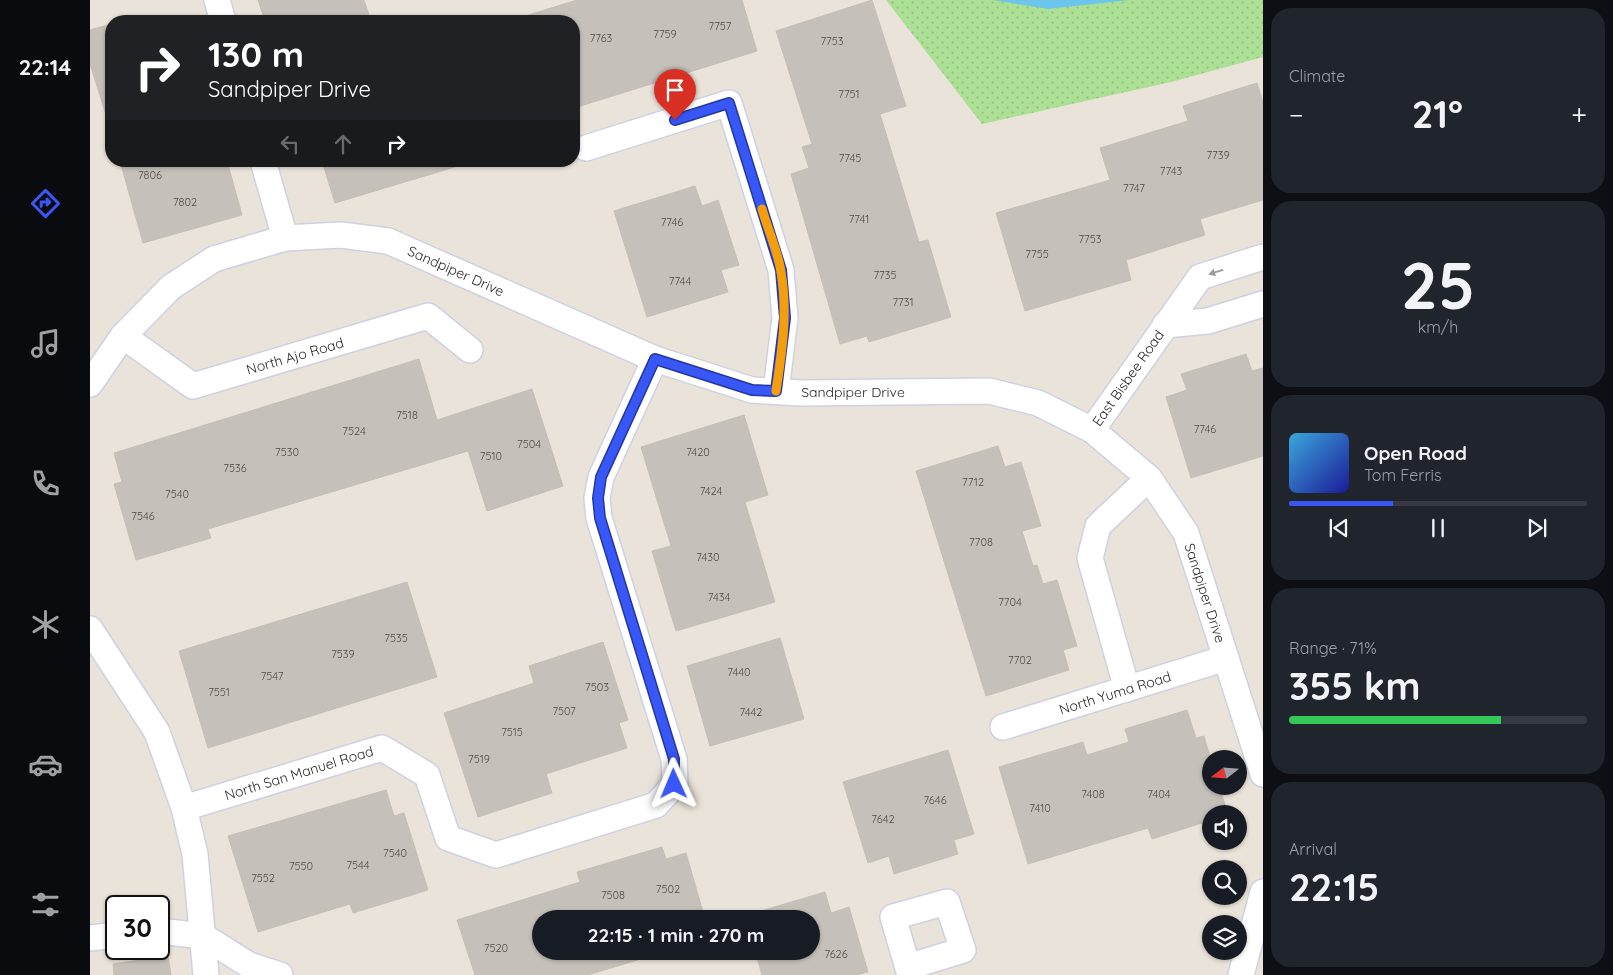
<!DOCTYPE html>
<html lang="en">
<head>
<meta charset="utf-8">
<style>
  :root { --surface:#171b24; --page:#20242c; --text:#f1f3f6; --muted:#9ea1a6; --line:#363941; --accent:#3956f6 }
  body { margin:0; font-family:Quicksand,sans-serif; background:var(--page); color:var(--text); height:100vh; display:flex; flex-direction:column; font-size:19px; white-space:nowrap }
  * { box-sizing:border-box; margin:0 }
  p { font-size:16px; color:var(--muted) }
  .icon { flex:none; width:28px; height:28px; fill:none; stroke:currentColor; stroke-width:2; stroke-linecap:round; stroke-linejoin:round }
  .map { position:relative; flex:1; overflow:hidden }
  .side { display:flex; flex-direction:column; gap:8px; padding:8px; background:#0d0f14; width:350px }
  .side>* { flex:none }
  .banner { position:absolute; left:15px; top:15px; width:475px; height:152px; border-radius:20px; box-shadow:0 1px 4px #0004; background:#202124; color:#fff; overflow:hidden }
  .needle { width:32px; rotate:253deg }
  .tools { position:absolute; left:1112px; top:750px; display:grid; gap:10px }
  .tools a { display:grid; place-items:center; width:45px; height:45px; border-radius:50%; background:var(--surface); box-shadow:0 1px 4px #0004; font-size:25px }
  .speed { position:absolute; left:15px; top:895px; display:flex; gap:10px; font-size:25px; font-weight:700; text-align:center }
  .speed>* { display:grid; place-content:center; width:65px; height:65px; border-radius:50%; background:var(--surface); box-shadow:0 1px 4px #0004; line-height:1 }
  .speed .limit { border:2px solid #111; border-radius:8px; background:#fff; color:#111 }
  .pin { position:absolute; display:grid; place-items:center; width:42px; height:42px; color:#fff; margin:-51px -21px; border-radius:50% 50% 50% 0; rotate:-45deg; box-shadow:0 0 5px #0007 }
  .pin .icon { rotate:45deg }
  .me { position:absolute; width:55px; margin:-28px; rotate:359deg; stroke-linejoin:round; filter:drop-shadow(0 0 4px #0008) }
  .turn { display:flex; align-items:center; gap:18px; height:105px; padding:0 20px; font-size:22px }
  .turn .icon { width:65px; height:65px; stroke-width:2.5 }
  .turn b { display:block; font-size:35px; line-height:42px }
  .lanes { display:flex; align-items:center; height:48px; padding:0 20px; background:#0003; justify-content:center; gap:25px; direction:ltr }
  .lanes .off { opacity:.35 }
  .big { font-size:38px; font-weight:700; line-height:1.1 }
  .side .widget { flex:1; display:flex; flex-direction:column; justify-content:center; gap:8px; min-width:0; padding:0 18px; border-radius:20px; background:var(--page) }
  .side .dial { align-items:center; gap:0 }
  .dial b { font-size:65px; line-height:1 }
  .song { display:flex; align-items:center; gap:15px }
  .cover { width:60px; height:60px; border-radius:8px; background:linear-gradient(135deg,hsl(200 70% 55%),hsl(240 70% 35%)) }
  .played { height:5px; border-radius:2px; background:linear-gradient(90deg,var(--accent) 35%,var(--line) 35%) }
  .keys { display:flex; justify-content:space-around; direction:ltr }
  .heat { display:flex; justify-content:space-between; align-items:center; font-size:28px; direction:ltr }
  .charge { height:8px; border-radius:4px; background:linear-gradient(90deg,#34c759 71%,var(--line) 0) }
  .trip { position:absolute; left:442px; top:910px; width:288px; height:50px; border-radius:25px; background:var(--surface); box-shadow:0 1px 4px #0004; font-weight:700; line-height:50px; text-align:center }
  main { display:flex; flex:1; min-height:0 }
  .tab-bar { display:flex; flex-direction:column; width:90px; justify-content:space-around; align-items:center; background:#090b0e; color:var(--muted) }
  .tab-bar .icon { width:35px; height:35px }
  .tab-bar .selected { color:var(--accent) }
  .tab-bar b { font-size:22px; color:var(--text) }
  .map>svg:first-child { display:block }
  .grass { fill:url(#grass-dots) }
  .water { fill:#6cc6ec }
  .building { fill:#c5c0b9; stroke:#c5bfb3 }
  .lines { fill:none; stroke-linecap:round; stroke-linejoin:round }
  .minor-casing { stroke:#ced1e1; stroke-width:28 }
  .minor { stroke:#fff; stroke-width:25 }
  .oneway { fill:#9e9e9e }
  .route-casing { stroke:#2538a0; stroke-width:12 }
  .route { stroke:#3956f6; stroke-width:9 }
  .slow { stroke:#f59e0b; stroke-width:9 }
  .labels { text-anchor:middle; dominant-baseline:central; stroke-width:4; stroke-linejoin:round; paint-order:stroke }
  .number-label { font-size:11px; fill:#4e4d4c }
  .street-label { font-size:14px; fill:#272727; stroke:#fff }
</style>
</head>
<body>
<main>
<nav class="tab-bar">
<b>22:14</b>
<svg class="icon selected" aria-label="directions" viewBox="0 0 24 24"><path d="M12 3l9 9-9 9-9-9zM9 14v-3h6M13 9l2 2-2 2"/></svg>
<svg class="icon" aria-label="music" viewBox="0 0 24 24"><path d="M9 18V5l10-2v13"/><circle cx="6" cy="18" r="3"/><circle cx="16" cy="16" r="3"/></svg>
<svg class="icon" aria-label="phone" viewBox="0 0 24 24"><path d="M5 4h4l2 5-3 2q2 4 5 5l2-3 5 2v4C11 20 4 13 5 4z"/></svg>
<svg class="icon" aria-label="climate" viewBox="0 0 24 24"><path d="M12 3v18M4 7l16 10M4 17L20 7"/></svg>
<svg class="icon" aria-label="car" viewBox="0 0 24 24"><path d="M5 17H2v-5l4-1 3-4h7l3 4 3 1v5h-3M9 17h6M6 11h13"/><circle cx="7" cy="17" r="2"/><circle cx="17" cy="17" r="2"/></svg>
<svg class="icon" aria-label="filters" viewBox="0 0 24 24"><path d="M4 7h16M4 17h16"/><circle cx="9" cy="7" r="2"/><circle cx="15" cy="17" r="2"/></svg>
</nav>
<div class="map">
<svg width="1173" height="975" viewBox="0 0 1173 975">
  <defs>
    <pattern id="grass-dots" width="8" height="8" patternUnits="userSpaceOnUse" patternTransform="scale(1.25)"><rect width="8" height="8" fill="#ace095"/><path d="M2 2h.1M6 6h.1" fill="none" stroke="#94c080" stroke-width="1.8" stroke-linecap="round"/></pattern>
  </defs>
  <rect width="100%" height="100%" fill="#eae3d9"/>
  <path class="grass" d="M796 0H1173V57L1081 82 892 124Z"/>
  <path class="water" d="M903 0H1039L958 9Z"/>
  <g class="building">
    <path d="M168 0H274L281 21H175Z"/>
    <path d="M487 0H652L667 51 484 108V21H433L432 17Z"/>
    <path d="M782 0 816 106 790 114 829 242 838 240 861 317 779 342 777 336 750 344 701 174 719 168 712 147 722 144 686 31Z"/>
    <path d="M21 24V117L17 118 0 64V30Z"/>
    <path d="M1167 83 1173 102V200L1110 219 1115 235 1036 260 1041 280 935 311 906 213 1020 180 1010 148 1098 121 1093 106Z"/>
    <path d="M30 161H137L152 215 53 243Z"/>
    <path d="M232 161H367L368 166 245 203Z"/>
    <path d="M605 186 612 206 628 200 649 265 631 270 638 292 557 317 524 211Z"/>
    <path d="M1156 354 1162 371 1173 368V456L1101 478 1076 397 1097 390 1091 374Z"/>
    <path d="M329 359 347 420 442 389 473 486 397 511 378 451 118 529 121 538 46 560 24 484 32 482 24 453Z"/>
    <path d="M654 415 678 495 655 502 685 602 586 631 562 551 581 546 551 447Z"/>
    <path d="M908 446 915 467 931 462 951 526 932 531 943 566 947 565 953 584 967 580 987 646 973 650 979 670 896 696 826 471Z"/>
    <path d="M317 582 347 677 118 748 89 651Z"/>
    <path d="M690 638 714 719 620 746 597 666Z"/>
    <path d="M513 642 538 720 529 723 537 748 456 774 462 793 388 817 354 713 444 683 439 666Z"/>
    <path d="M1097 710 1106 738 1114 736 1121 760V786H1129L1138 814H1121V820L1062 839 1058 828 938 864 909 767 993 742 997 755 1039 742 1035 729Z"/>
    <path d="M858 750 884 834 864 840 868 854 804 874 799 856 778 863 753 782Z"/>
    <path d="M296 790 304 816 314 813 338 890 263 913 260 904 168 932 138 836Z"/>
    <path d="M572 847 576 859 596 853 615 919H451V951H577L498 975H385L367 920 490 882 487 872Z"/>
    <path d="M735 892 741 913 759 907 778 972 766 975H672L665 951H721V919H655L654 916Z"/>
    <path d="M78 956 81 975H24L23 964Z"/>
  </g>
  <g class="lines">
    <g class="minor-casing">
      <g id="minor">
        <path d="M127 0 133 21"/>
        <path d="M496 148 639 103 691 270 695 318 686 391"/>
        <path d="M173 161 195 238"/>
        <path d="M1075 325 1118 321 1173 304"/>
        <path d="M33 336 103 386 338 316 380 350"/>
        <path d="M0 384 33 336 81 287 124 259 195 238 251 235 298 241 565 359 662 390 710 393 899 391 948 403 1002 430 1059 478 1096 533 1173 774"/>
        <path d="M1002 430 1110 277 1173 257"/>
        <path d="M0 629 67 732 94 808 105 854 116 975"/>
        <path d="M1037 689 1000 558 1008 526 1059 478"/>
        <path d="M913 727 1136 658"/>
        <path d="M94 808 292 748 337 775 358 838 406 855 566 805 585 784 584 759 509 518 507 498 511 477 565 359"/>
        <path d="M69 931 113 936 159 965 190 975"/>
        <path d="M0 938 26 935"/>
        <path d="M818 967 873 950 857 902 803 917 820 975"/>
        <path d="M1151 975 1173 892"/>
      </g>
    </g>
    <use href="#minor" class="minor"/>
  </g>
  <defs><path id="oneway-solid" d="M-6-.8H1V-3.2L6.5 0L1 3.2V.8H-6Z" transform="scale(1.25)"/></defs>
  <use class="oneway" href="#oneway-solid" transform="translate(1126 272) rotate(163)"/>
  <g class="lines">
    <g class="route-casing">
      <path id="route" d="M584 784V759L510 518 508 498 511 477 565 359 662 390 686 391 695 318 691 270 639 103 585 120"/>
    </g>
    <use href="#route" class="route"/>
    <path class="slow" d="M672 209C678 230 688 251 691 272 698 312 692 352 686 391"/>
  </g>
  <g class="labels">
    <g class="number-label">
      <text x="630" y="26">7757</text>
      <text x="575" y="34">7759</text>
      <text x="511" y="38">7763</text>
      <text x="742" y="41">7753</text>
      <text x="759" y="94">7751</text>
      <text x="1128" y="155">7739</text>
      <text x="760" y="158">7745</text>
      <text x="1081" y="171">7743</text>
      <text x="60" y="175">7806</text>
      <text x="1044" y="188">7747</text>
      <text x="95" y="202">7802</text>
      <text x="769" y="219">7741</text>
      <text x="582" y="222">7746</text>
      <text x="1000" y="239">7753</text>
      <text x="947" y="254">7755</text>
      <text x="795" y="275">7735</text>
      <text x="590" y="281">7744</text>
      <text x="813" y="302">7731</text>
      <text x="317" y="415">7518</text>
      <text x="1115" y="429">7746</text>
      <text x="264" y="431">7524</text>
      <text x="439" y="444">7504</text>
      <text x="197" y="452">7530</text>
      <text x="608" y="452">7420</text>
      <text x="401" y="456">7510</text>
      <text x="145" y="468">7536</text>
      <text x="883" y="482">7712</text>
      <text x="621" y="491">7424</text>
      <text x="87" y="494">7540</text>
      <text x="53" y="516">7546</text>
      <text x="891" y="542">7708</text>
      <text x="618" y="557">7430</text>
      <text x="629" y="597">7434</text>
      <text x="920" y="602">7704</text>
      <text x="306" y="638">7535</text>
      <text x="253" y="654">7539</text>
      <text x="930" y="660">7702</text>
      <text x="649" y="672">7440</text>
      <text x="182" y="676">7547</text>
      <text x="507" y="687">7503</text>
      <text x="129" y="692">7551</text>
      <text x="474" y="711">7507</text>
      <text x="661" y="712">7442</text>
      <text x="422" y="732">7515</text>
      <text x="389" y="759">7519</text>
      <text x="1003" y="794">7408</text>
      <text x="1069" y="794">7404</text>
      <text x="845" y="800">7646</text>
      <text x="950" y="808">7410</text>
      <text x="793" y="819">7642</text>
      <text x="305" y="853">7540</text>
      <text x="268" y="865">7544</text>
      <text x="211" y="866">7550</text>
      <text x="173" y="878">7552</text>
      <text x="578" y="889">7502</text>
      <text x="523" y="895">7508</text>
      <text x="406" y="948">7520</text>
      <text x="746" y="954">7626</text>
    </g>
    <g class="street-label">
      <text transform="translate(366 271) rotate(24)">Sandpiper Drive</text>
      <text transform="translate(205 356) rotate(-16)">North Ajo Road</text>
      <text transform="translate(1038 378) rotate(-55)">East Bisbee Road</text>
      <text x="763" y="392">Sandpiper Drive</text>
      <text transform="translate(1115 593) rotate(72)">Sandpiper Drive</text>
      <text transform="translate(1025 693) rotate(-17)">North Yuma Road</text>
      <text transform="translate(209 773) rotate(-17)">North San Manuel Road</text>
    </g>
  </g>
</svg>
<div class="tools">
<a><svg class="needle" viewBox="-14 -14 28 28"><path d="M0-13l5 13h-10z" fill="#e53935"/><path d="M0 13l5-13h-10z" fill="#9ea1a6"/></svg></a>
<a><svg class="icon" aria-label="sound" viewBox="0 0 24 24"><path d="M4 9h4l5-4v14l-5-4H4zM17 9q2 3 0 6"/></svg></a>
<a><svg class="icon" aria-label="search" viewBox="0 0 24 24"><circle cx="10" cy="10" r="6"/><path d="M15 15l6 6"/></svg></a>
<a><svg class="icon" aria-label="layers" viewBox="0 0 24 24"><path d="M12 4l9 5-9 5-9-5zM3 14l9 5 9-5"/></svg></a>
</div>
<div class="speed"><div class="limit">30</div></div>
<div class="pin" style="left:585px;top:120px;background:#d93025"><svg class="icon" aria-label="arrive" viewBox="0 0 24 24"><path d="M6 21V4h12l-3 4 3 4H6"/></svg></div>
<svg class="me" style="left:584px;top:784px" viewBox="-20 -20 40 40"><path d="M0-17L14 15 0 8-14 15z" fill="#3956f6" stroke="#fff" stroke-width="4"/></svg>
<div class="trip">22:15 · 1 min · 270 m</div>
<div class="banner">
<div class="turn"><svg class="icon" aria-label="right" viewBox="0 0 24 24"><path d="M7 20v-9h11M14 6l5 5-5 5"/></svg><div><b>130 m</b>Sandpiper Drive</div></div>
<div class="lanes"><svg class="icon off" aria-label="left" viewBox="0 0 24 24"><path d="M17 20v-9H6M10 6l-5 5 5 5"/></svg><svg class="icon off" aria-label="ahead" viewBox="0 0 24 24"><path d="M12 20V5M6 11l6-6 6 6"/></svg><svg class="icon" aria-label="right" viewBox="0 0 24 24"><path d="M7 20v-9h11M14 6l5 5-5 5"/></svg></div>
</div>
</div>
<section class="side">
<div class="widget"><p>Climate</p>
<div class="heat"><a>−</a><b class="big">21°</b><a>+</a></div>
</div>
<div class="widget dial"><b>25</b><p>km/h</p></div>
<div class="widget">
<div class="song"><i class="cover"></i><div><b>Open Road</b><p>Tom Ferris</p></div></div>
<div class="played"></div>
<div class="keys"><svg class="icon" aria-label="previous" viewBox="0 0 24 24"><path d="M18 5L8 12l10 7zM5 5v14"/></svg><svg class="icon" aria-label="pause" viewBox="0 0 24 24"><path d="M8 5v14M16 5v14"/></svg><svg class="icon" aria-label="next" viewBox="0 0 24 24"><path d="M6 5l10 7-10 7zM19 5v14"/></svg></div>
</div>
<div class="widget"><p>Range · 71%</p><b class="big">355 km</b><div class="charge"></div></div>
<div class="widget"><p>Arrival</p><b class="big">22:15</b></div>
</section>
</main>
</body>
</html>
